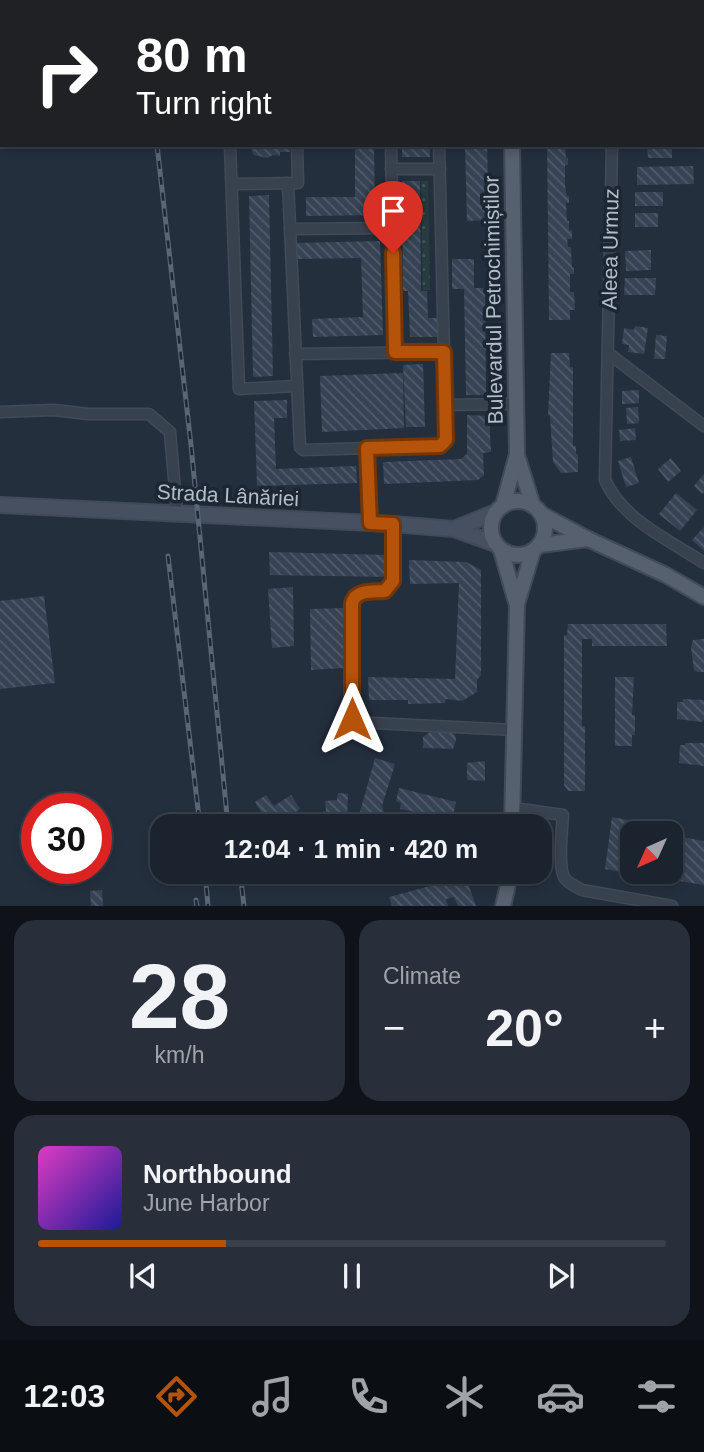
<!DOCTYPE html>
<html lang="en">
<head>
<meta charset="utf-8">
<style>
  :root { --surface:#1b232e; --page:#282f3a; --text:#f1f3f6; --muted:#a0a4aa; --line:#39404a; --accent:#b45309 }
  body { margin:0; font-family:Arial,sans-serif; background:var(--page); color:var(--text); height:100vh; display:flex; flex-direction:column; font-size:26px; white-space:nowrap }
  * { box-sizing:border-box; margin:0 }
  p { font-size:23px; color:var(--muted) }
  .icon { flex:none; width:38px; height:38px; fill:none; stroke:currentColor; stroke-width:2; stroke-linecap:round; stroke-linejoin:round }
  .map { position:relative; height:906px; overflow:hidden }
  .side { display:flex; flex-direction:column; gap:14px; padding:14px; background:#0f1319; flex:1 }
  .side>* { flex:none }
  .top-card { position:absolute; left:0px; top:0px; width:705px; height:147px; box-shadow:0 4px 10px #0003,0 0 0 2px var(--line); background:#202124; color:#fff; overflow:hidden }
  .needle { width:46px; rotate:225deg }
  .controls { position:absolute; left:620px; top:821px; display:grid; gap:14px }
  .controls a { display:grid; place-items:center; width:63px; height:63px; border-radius:14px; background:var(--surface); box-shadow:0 4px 10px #0003,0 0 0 2px var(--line); font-size:35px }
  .speed { position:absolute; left:21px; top:793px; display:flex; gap:14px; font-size:35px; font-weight:700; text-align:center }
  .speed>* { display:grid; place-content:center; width:91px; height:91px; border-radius:50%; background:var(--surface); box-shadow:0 4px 10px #0003,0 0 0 2px var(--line); line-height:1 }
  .speed .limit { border:10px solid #d22; background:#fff; color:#111 }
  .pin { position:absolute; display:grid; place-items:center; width:60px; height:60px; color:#fff; margin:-72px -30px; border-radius:50% 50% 50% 0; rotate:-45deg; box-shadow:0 0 7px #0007 }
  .pin .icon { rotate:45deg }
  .me { position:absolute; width:77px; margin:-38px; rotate:0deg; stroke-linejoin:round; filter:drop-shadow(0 0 5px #0008) }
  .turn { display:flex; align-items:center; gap:24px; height:147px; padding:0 21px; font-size:32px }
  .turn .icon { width:91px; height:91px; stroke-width:2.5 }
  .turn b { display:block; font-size:49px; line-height:60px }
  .big { font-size:52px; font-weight:600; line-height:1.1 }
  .side .card { flex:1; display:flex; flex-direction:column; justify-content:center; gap:10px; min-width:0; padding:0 24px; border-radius:21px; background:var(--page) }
  .side .dial { align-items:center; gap:0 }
  .dial b { font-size:91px; line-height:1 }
  .song { display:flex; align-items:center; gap:21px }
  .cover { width:84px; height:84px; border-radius:10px; background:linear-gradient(135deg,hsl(310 70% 55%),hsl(240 70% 35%)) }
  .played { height:7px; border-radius:4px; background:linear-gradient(90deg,var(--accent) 30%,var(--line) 30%) }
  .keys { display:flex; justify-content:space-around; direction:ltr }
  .heat { display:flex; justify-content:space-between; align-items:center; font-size:38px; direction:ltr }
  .side .tiles { flex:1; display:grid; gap:14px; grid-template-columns:1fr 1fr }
  .card:last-child { grid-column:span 2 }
  .trip { position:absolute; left:150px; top:814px; width:402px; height:70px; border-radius:21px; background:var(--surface); box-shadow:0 4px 10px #0003,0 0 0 2px var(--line); font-weight:600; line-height:70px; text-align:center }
  .tab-bar { display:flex; height:112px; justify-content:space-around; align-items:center; background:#0b0e12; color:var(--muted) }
  .tab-bar .icon { width:49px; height:49px }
  .tab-bar .selected { color:var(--accent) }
  .tab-bar b { font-size:32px; color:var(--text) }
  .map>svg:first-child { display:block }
  .park { fill:url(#park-dots) }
  .building { fill:url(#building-back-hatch) }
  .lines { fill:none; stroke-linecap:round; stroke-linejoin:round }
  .street-casing { stroke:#414a57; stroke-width:13 }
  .secondary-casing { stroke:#414a57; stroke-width:18 }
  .primary-casing { stroke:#414a57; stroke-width:18 }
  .street { stroke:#38414e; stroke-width:10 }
  .secondary { stroke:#465061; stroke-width:14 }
  .primary { stroke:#56606e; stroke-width:14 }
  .rail-casing { stroke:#5a6575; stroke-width:5 }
  .rail { stroke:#1d2633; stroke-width:2.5; stroke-dasharray:8; stroke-linecap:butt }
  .route-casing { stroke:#753606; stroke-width:18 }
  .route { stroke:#b45309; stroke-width:12 }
  .labels { text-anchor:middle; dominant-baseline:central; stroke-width:7; stroke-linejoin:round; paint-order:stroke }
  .street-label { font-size:21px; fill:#b4bcc9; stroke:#1d2633 }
</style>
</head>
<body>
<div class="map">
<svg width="704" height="906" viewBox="0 0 704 906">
  <defs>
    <pattern id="park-dots" width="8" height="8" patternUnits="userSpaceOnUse" patternTransform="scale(1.75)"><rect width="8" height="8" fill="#263c3f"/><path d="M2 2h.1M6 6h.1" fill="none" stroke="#435659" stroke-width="1.8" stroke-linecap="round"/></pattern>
    <pattern id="building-back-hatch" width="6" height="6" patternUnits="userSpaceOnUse" patternTransform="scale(1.75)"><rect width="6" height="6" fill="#364354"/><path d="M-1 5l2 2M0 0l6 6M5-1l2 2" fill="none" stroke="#515c6b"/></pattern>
  </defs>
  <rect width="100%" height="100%" fill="#242f3e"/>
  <path class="park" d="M421 181H428L430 290H423Z"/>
  <g class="building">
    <path d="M249 145H290V152H280V156L273 155 267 158 254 155Z"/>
    <path d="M355 145H374L375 215 306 216V197H355Z"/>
    <rect x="402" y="145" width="28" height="12"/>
    <path d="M465 145H487L489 220 467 221Z"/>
    <path d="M547 145H565L566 159 568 158V165H565V186L567 196H569V203H566L567 221H569V230H572V239H567L568 247H571L572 267 574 268V274H570V292H574L575 310H570V320H549Z"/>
    <path d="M647 145H672V158H648Z"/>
    <path d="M693 166 694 184 637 185V167Z"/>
    <path d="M402 181H420L421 291H427L428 318H437L438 337H410L408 291H403Z"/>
    <rect x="635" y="192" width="28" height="14"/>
    <path d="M269 195 273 376 253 377 249 196Z"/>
    <rect x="635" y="213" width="23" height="14"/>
    <path d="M380 241 383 335 313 337 312 319 363 317 361 258 296 259V243Z"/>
    <path d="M651 250V270L626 271 625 251Z"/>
    <path d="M452 259H474V288H485L486 395H466L464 289H452Z"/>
    <path d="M625 278H656L655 295H624Z"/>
    <path d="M635 326 648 328 644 354 628 352 629 345 622 344 624 328 634 330Z"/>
    <path d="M656 335 667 336 665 359H654Z"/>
    <path d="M551 353H569L570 367H573V446H576V454H578V472L561 473 553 462 550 416 548 415Z"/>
    <path d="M423 364 425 427H406L403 365Z"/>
    <path d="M403 373 404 428 322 432 320 376Z"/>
    <path d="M639 390V403L622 404V391Z"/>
    <path d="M287 400V418H274L276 469 356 466 357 483 257 486 254 401Z"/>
    <path d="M638 407 639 423 627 424 626 408Z"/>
    <path d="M467 415 489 416 491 452 483 453 484 475 478 480 384 484 383 462 461 459 467 454Z"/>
    <path d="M635 428 636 440 620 441 619 430Z"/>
    <path d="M631 457 639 483 626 487 618 461Z"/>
    <path d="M671 458 681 471 668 482 658 469Z"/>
    <path d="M704 474V492L702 494 694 486Z"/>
    <path d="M676 493 697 510 680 531 659 514Z"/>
    <path d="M704 527V551L692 540Z"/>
    <path d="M269 552 387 555 389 577 270 575Z"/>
    <path d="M409 560 466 562 481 570V675L477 680V692L462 701 446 699 445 703 408 704V700H369L368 677 455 679 459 583 410 584Z"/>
    <path d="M293 587 294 646 272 648 268 589Z"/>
    <path d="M44 596 55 683 0 689V601Z"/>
    <path d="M343 608V668L311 670 310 609Z"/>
    <path d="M568 624H666L667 646H592V639H582V726H585V791H568L564 785V635H567Z"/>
    <path d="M704 639V672H698L694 670 691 647 693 640Z"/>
    <path d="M615 677H634L632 715H635V735H632V746H615Z"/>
    <path d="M683 699 704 700V720L702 722 677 719V702H683Z"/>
    <path d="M450 731 455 735 456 740 453 749 423 748V737L430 732Z"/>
    <path d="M685 743H704V766L679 763 680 745H685Z"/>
    <path d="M375 758 395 764 382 806 384 812 399 817 397 826H376L373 823 358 819Z"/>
    <path d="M485 761V781L467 780V763Z"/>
    <path d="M399 788 456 802 452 820 400 809 401 803 396 801Z"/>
    <path d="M338 793 348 794 347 823 358 824V826H285L296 820 326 811 325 801 337 800Z"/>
    <path d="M266 795 274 806 291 795 300 809 275 826H270L255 802Z"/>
    <path d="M612 817 672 828 671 833H632V872H670V835L704 841V885L605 869Z"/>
    <path d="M377 872H410L388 886Z"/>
    <path d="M446 872H464L476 906H458L454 897 446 899 448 906H392L389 897 449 881Z"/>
    <path d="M102 890 103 906H91L90 891Z"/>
  </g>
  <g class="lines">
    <g class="street-casing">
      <g id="street">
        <path d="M224 0V2"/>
        <path d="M388 0V2"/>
        <path d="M614 2 615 0"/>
        <path d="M230 145 239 389 296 386"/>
        <path d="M391 145 395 352"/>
        <path d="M612 145 605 480C623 520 669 540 704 563"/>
        <path d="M391 169H440"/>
        <path d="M288 183 300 447 303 450 440 446 446 440 439 145"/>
        <path d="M232 184 298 183 297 145"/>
        <path d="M290 229 393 228"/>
        <path d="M608 353 704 426"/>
        <path d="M295 354 444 352"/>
        <path d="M445 405 516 404"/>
        <path d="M0 412 54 410 88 414H149L170 432 177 513"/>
        <path d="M367 448 370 523"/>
        <path d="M393 524 392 581C383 603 360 582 352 603L353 722 514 730"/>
        <path d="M513 808 563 815C562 829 558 865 564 877 567 883 577 887 582 890L672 906"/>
      </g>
    </g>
    <g class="secondary-casing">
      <g id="secondary">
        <path d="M0 505 393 524 454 529 496 544"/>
        <path d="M454 529 496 512"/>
      </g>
    </g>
    <g class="primary-casing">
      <g id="primary">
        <path d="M510 0V2"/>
        <path d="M517 455 533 506"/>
        <circle cx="518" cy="528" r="27"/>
        <path d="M503 506 517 454 512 145"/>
        <path d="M541 514 588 539 666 575 704 597"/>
        <path d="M540 545 588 539"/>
        <path d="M501 550 516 602"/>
        <path d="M512 826 517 604 533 551"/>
        <path d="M503 906 511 872"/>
      </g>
    </g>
    <use href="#street" class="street"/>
    <use href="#secondary" class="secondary"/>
    <use href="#primary" class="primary"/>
    <g class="rail-casing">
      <g id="rail">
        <path d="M141 0V2"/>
        <path d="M157 145 191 445 228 826"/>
        <path d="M168 556 200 826"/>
        <path d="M205 872 208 906"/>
        <path d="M240 872 244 906"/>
        <path d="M196 900 197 906"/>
      </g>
    </g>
    <use href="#rail" class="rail"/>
  </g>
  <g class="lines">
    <g class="route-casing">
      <path id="route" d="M352 719V603C356 589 373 592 385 591L393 581V524L370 523 367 448 440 446 446 440 444 352H395L393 253"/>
    </g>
    <use href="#route" class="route"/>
  </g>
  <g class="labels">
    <g class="street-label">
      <text transform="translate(610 249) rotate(-89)">Aleea Urmuz</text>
      <text transform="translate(493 300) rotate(-91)">Bulevardul Petrochimiștilor</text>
      <text transform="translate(228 495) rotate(3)">Strada Lânăriei</text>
    </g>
  </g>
</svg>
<div class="controls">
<a><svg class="needle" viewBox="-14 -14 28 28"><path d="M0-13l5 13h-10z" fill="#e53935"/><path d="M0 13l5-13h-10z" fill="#a0a4aa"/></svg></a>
</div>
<div class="speed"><div class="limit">30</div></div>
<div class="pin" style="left:393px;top:253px;background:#d93025"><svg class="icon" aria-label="arrive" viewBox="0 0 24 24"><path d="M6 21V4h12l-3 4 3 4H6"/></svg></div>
<svg class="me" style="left:352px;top:719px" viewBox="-20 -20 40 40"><path d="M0-17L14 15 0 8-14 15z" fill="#b45309" stroke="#fff" stroke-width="4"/></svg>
<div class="trip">12:04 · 1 min · 420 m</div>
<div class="top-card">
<div class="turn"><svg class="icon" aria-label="right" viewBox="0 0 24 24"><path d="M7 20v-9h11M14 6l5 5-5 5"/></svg><div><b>80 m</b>Turn right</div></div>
</div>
</div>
<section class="side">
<div class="tiles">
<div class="card dial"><b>28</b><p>km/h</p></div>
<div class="card"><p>Climate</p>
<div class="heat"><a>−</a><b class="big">20°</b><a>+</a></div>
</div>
<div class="card">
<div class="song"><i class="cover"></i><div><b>Northbound</b><p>June Harbor</p></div></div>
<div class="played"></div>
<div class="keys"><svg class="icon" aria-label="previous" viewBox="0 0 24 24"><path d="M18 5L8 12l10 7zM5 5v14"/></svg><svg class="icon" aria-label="pause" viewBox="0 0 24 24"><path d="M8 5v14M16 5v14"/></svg><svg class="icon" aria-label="next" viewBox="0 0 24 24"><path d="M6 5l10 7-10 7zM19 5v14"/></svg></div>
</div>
</div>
</section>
<nav class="tab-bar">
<b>12:03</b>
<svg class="icon selected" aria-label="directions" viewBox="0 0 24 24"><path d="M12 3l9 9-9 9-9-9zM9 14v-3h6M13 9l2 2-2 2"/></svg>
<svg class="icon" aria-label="music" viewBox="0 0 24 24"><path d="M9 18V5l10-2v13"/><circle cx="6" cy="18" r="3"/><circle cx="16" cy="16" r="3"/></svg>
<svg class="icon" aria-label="phone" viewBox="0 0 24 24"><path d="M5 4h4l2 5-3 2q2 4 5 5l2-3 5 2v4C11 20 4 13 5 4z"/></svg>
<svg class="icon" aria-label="climate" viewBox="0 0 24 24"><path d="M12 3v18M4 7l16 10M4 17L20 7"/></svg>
<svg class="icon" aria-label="car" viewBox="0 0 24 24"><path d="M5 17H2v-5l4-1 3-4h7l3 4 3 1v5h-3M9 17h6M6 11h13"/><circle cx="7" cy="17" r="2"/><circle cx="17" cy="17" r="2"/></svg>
<svg class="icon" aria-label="filters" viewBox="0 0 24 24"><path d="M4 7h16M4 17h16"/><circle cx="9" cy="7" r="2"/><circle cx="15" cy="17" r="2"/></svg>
</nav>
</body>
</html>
